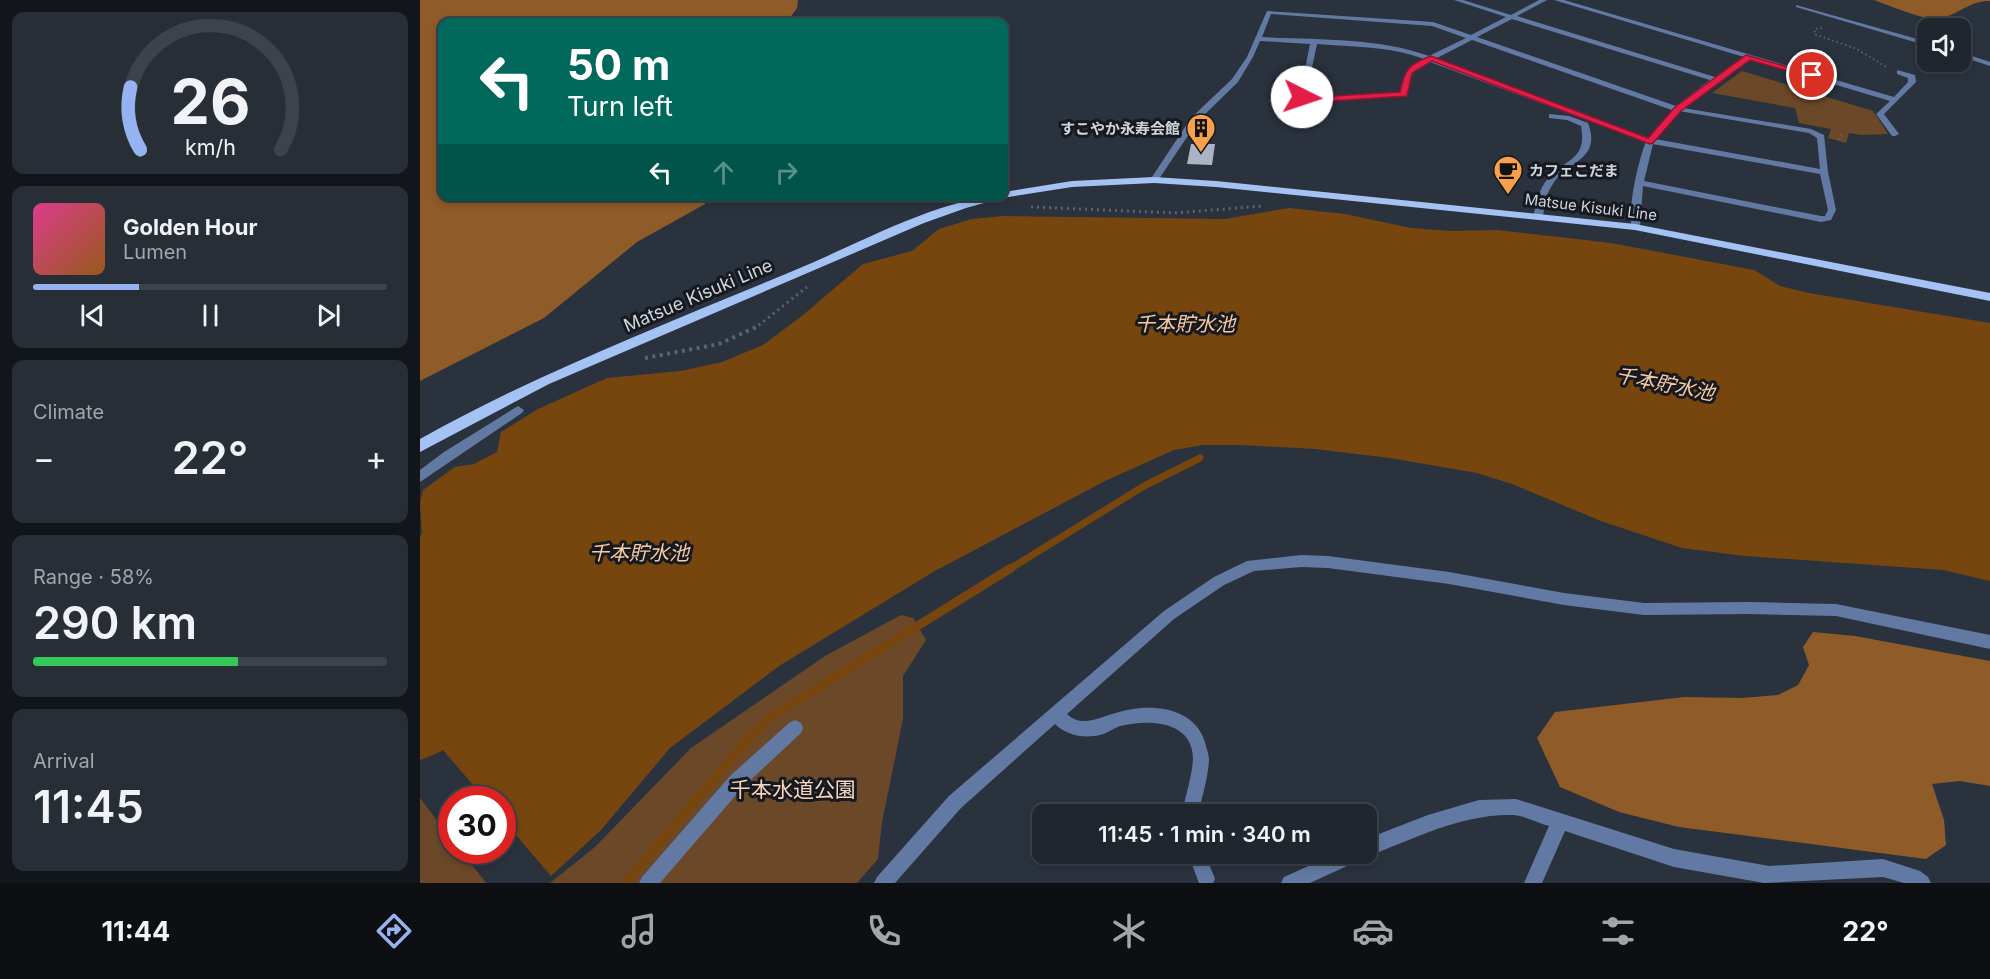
<!DOCTYPE html>
<html lang="en">
<head>
<meta charset="utf-8">
<style>
  :root { --surface:#20262e; --page:#282e36; --text:#f1f3f6; --muted:#a2a5aa; --line:#3d434a; --accent:#95b2f1 }
  body { margin:0; font-family:Inter,"Noto Sans JP",sans-serif; background:var(--page); color:var(--text); height:100vh; display:flex; flex-direction:column; font-size:22px; white-space:nowrap }
  * { box-sizing:border-box; margin:0 }
  p { font-size:20px; color:var(--muted) }
  .icon { flex:none; width:33px; height:33px; fill:none; stroke:currentColor; stroke-width:2; stroke-linecap:round; stroke-linejoin:round }
  .map { position:relative; flex:1; overflow:hidden }
  .panel { display:flex; flex-direction:column; gap:12px; padding:12px; background:#121519; width:420px }
  .panel>* { flex:none }
  .banner { position:absolute; left:18px; top:18px; width:570px; height:183px; border-radius:12px; box-shadow:0 3px 9px #0003,0 0 0 2px var(--line); background:#00695c; color:#fff; overflow:hidden }
  .controls { position:absolute; left:1497px; top:18px; display:grid; gap:12px }
  .controls a { display:grid; place-items:center; width:54px; height:54px; border-radius:12px; background:var(--surface); box-shadow:0 3px 9px #0003,0 0 0 2px var(--line); font-size:30px }
  .speed { position:absolute; left:18px; top:786px; display:flex; gap:12px; font-size:30px; font-weight:700; text-align:center }
  .speed>* { display:grid; place-content:center; width:78px; height:78px; border-radius:50%; background:var(--surface); box-shadow:0 3px 9px #0003,0 0 0 2px var(--line); line-height:1 }
  .speed .limit { border:9px solid #d22; background:#fff; color:#111 }
  .pin { position:absolute; display:grid; place-items:center; width:51px; height:51px; color:#fff; margin:-26px; border:3px solid #fff; border-radius:50%; box-shadow:0 2px 6px #0007 }
  .me { position:absolute; width:66px; margin:-33px; rotate:94deg; stroke-linejoin:round; filter:drop-shadow(0 0 4px #0008) }
  .turn { display:flex; align-items:center; gap:21px; height:126px; padding:0 30px; font-size:27px }
  .turn .icon { width:78px; height:78px; stroke-width:2.5 }
  .turn b { display:block; font-size:42px; line-height:51px }
  .lanes { display:flex; align-items:center; height:57px; padding:0 30px; background:#0003; justify-content:center; gap:30px; direction:ltr }
  .lanes .off { opacity:.35 }
  .big { font-size:45px; font-weight:600; line-height:1.1 }
  .panel .widget { flex:1; display:flex; flex-direction:column; justify-content:center; gap:9px; min-width:0; padding:0 21px; border-radius:12px; background:var(--page) }
  .panel .dial { align-items:center; gap:0 }
  .dial svg { height:156px; overflow:visible; fill:none; stroke:var(--line); stroke-width:7; stroke-linecap:round; text-anchor:middle }
  .dial text { fill:var(--text); stroke:none }
  .song { display:flex; align-items:center; gap:18px }
  .cover { width:72px; height:72px; border-radius:9px; background:linear-gradient(135deg,hsl(330 70% 55%),hsl(30 70% 35%)) }
  .played { height:6px; border-radius:3px; background:linear-gradient(90deg,var(--accent) 30%,var(--line) 30%) }
  .keys { display:flex; justify-content:space-around; direction:ltr }
  .heat { display:flex; justify-content:space-between; align-items:center; font-size:33px; direction:ltr }
  .charge { height:9px; border-radius:4px; background:linear-gradient(90deg,#34c759 58%,var(--line) 0) }
  .trip { position:absolute; left:612px; top:804px; width:345px; height:60px; border-radius:12px; background:var(--surface); box-shadow:0 3px 9px #0003,0 0 0 2px var(--line); font-weight:600; line-height:60px; text-align:center }
  .tabs { display:flex; height:96px; justify-content:space-around; align-items:center; background:#0d0f12; color:var(--muted) }
  .tabs .icon { width:42px; height:42px }
  .tabs .on { color:var(--accent) }
  .tabs b { font-size:27px; color:var(--text) }
  main { display:flex; flex:1; min-height:0 }
  .map>svg:first-child { display:block }
  .green { fill:#6b4928 }
  .forest { fill:#8e5b29 }
  .water { fill:#77460f }
  .lines { fill:none; stroke-linecap:round; stroke-linejoin:round }
  .stream-far1 { stroke:#77460f; stroke-width:7 }
  .stream { stroke:#77460f; stroke-width:9 }
  .river { fill:#77460f; fill-rule:evenodd }
  .building { fill:#abb4c4 }
  .path-far2 { stroke:#5c636e; stroke-width:2; stroke-dasharray:1.5 3; stroke-linecap:butt }
  .path-far1 { stroke:#5c636e; stroke-width:3; stroke-dasharray:2 4; stroke-linecap:butt }
  .path { stroke:#5c636e; stroke-width:4; stroke-dasharray:3 4.5; stroke-linecap:butt }
  .lane { fill:#627aa3; fill-rule:evenodd }
  .street { fill:#627aa3; fill-rule:evenodd }
  .primary { fill:#a4c2f4; fill-rule:evenodd }
  .route { fill:#e11d48; stroke:#92132f; stroke-width:1.5 }
  .labels { text-anchor:middle; dominant-baseline:central; stroke-width:6; stroke-linejoin:round; paint-order:stroke }
  .far-poi-label { font-size:15px; font-weight:bold; fill:#d0d5dd; stroke:#16191f; text-anchor:end }
  .far-street-label { font-size:15px; fill:#d0d5dd; stroke:#16191f }
  .street-label { font-size:18px; fill:#d0d5dd; stroke:#16191f }
  .water-label { font-size:20px; font-style:italic; fill:#f7caa2; stroke:#16191f }
  .near-park-label { font-size:21px; fill:#f6d7bd; stroke:#16191f }
</style>
</head>
<body>
<main>
<section class="panel">
<div class="widget dial"><svg viewBox="0 0 100 80">
<path d="M14 69A42 42 0 1 1 86 69"/>
<path d="M14 69A42 42 0 0 1 9 37" stroke="#95b2f1"/>
<text x="50" y="56" font-size="32" font-weight="700">26</text>
<text x="50" y="72" font-size="11">km/h</text>
</svg></div>
<div class="widget">
<div class="song"><i class="cover"></i><div><b>Golden Hour</b><p>Lumen</p></div></div>
<div class="played"></div>
<div class="keys"><svg class="icon" aria-label="previous" viewBox="0 0 24 24"><path d="M18 5L8 12l10 7zM5 5v14"/></svg><svg class="icon" aria-label="pause" viewBox="0 0 24 24"><path d="M8 5v14M16 5v14"/></svg><svg class="icon" aria-label="next" viewBox="0 0 24 24"><path d="M6 5l10 7-10 7zM19 5v14"/></svg></div>
</div>
<div class="widget"><p>Climate</p>
<div class="heat"><a>−</a><b class="big">22°</b><a>+</a></div>
</div>
<div class="widget"><p>Range · 58%</p><b class="big">290 km</b><div class="charge"></div></div>
<div class="widget"><p>Arrival</p><b class="big">11:45</b></div>
</section>
<div class="map">
<svg width="1570" height="883" viewBox="0 0 1570 883">
  <rect width="100%" height="100%" fill="#2a323e"/>
  <g class="green">
    <path d="M1322 71 1453 111 1468 134 1441 135 1429 133 1426 143 1408 138 1411 129 1379 123 1375 108 1292 93Z"/>
    <path d="M481 615 493 618 506 640 483 676V719L462 822 458 859 437 883H130L175 847 271 748 405 656Z"/>
    <path d="M0 798 31 839 32 850 41 851 66 883H0Z"/>
  </g>
  <g class="forest">
    <path d="M0 0H378L377 8 367 22H22V196L288 197 285 204 217 242 124 318 0 381Z"/>
    <path d="M1454 0H1570V1C1550 0 1535 17 1517 19 1503 20 1468 5 1454 0Z"/>
    <path d="M1393 632 1435 636 1570 661V786L1540 781 1512 784 1524 820 1526 845 1506 859 1259 827 1199 812 1140 787 1117 738 1135 712 1264 697 1322 698 1358 695 1378 685 1389 665 1383 647Z"/>
  </g>
  <path class="water" d="M869 208 925 214 991 228 1032 231 1077 230 1191 243 1334 270 1360 286 1389 293 1570 323V581L1523 570 1325 556 1262 548 1181 521 1092 484 1057 473 970 458 896 449 820 445H783L754 450 685 481 513 572 359 666 250 748 181 830 131 876 83 820 82 800 65 799 0 723V537L2 533 0 503 3 490 35 467 54 464 77 452 81 432 118 409 187 378 261 371 302 362 343 345 383 315 443 264 492 251 519 229 552 219 584 216 805 219Z"/>
  <g class="lines">
    <path class="stream-far1" d="M588 570 724 486 780 458"/>
    <path class="stream" d="M205 883 329 738 349 718 591 568"/>
    <path class="river" d="M52 672 71 679 79 697 71 715 20 752 0 760V701L33 679Z"/>
  </g>
  <path class="building" d="M771 144H795L792 165 767 164Z"/>
  <g class="lines">
    <g class="path-far2">
      <path d="M1402 28 1395 29 1394 34 1437 49 1468 68"/>
      <path d="M1419 140 1422 132"/>
    </g>
    <g class="path-far1">
      <path d="M611 207 754 213 843 206"/>
      <path d="M334 329 387 287"/>
    </g>
    <path class="path" d="M225 358 299 344 336 327"/>
    <path class="lane" d="M375 720 381 723 383 728 381 733 322 788 240 883H219L222 877 310 776 369 723Z"/>
    <g class="street">
      <path d="M1034 0H1043L1091 15 1119 0H1127L1097 16 1295 77 1324 57 1134 0H1144L1474 97 1488 82V78L1477 74V70L1495 75 1496 82 1464 114 1479 134 1475 136H1472L1456 114 1470 101 1330 59 1263 108 1391 129 1404 135 1408 172 1416 210 1411 220 1401 222 1223 186 1220 227 1218 229H1212C1207 211 1218 160 1226 142L1010 62C986 74 994 74 987 96L896 102 879 99 890 44 840 41 833 57 818 82 777 122 737 182 730 180 771 118 812 79 827 57 847 11 1013 22 1051 35 1086 17ZM851 14 1012 26 1046 38 1009 56C957 37 897 40 842 37ZM1092 19 1290 80 1256 106 1057 37ZM1052 40 1252 110 1228 138 1015 59ZM897 44C933 47 969 46 1004 59 985 69 985 72 981 92L896 98 886 96ZM1259 111 1389 133 1397 138 1400 169 1235 139ZM1233 144 1400 174 1408 210 1405 216H1401L1224 181Z"/>
      <path d="M1376 5 1508 42V46L1376 7Z"/>
      <path d="M1540 52 1570 62V66L1540 56Z"/>
      <path d="M1129 114 1149 116 1168 123C1182 160 1148 160 1133 184 1126 193 1125 205 1123 216L1118 219 1113 216C1117 204 1118 191 1126 181 1143 158 1168 162 1161 126L1147 120 1129 118Z"/>
      <path d="M98 406 104 410 102 413 0 482V470L24 452Z"/>
      <path d="M881 555 908 556 1029 572 1144 593 1224 603 1331 602 1416 604 1570 635V649L1416 616 1331 614 1224 615 1144 605 1029 584 908 568 881 567 834 571 804 585 754 619 647 714C662 729 682 716 699 712 729 703 774 706 785 742 786 748 789 754 789 760 788 778 782 797 778 814H762C765 797 772 777 773 759 773 720 728 719 700 726 692 729 683 736 674 736 660 738 645 734 635 724L541 808 475 883H454L457 877 529 796 744 611 794 577 827 561Z"/>
      <path d="M1096 799 1254 849 1349 866 1463 859 1500 871 1508 877 1511 883H1484L1463 877 1344 883 1254 867 1145 831 1122 883H1104L1129 826C1118 823 1105 816 1094 815 1043 813 993 839 946 857L942 855 940 860 890 883H861L864 877 915 854H946V839L1008 815 1059 800Z"/>
      <path d="M768 854H785L795 879 793 883H779Z"/>
    </g>
    <path class="primary" d="M734 177 796 181 1215 224 1570 293V301L1215 230 796 187 734 183 652 187 582 198 546 208 504 223 129 384 0 452V439C123 370 256 320 387 265 441 242 526 196 584 196V192L652 181Z"/>
  </g>
  <path class="route" d="M1326 55 1396 75 1392 78 1330 60 1261 111 1233 143 1230 144 1012 61 992 73 987 96 896 102 878 97 882 94 896 97 980 92C985 69 989 64 1011 56L1228 138 1255 107Z"/>
  <defs>
    <g id="building-pin" transform="scale(1.5)"><path d="M0 17L-7.5 6A9.5 9.5 0 1 1 7.5 6Z" fill="#f8a14a" stroke="#16191f"/><path d="M-4-6H4V6H1V3H-1V6H-4ZM-2.5-4.3h1.7v1.8h-1.7ZM.8-4.3h1.7v1.8H.8ZM-2.5-1h1.7V.8h-1.7ZM.8-1h1.7V.8H.8Z" fill="#111"/></g>
    <g id="cafe-pin" transform="scale(1.5)"><path d="M0 17L-7.5 6A9.5 9.5 0 1 1 7.5 6Z" fill="#f8a14a" stroke="#16191f"/><path d="M-5.5-4.5H6V0H3Q3 3.5 0 3.5H-2.5Q-5.5 3.5-5.5 0ZM3-3.2v2h1.7v-2ZM-6 4.5H4V6H-6Z" fill="#111"/></g>
  </defs>
  <g fill-rule="evenodd">
    <use href="#building-pin" x="781" y="128"/>
    <use href="#cafe-pin" x="1088" y="170"/>
  </g>
  <g class="labels">
    <g class="far-poi-label">
      <text x="760" y="128">すこやか永寿会館</text>
      <text x="1109" y="170" text-anchor="start">カフェこだま</text>
    </g>
    <g class="far-street-label">
      <text transform="translate(1171 207) rotate(7)">Matsue Kisuki Line</text>
    </g>
    <g class="street-label">
      <text transform="translate(278 295) rotate(-23)">Matsue Kisuki Line</text>
    </g>
    <g class="water-label">
      <text x="765" y="324">千本貯水池</text>
      <text transform="translate(1245 384) rotate(11)">千本貯水池</text>
      <text x="219" y="553">千本貯水池</text>
    </g>
    <g class="near-park-label">
      <text x="373" y="789">千本水道公園</text>
    </g>
  </g>
</svg>
<div class="controls">
<a><svg class="icon" aria-label="sound" viewBox="0 0 24 24"><path d="M4 9h4l5-4v14l-5-4H4zM17 9q2 3 0 6"/></svg></a>
</div>
<div class="speed"><div class="limit">30</div></div>
<div class="pin" style="left:1392px;top:75px;background:#d93025"><svg class="icon" aria-label="arrive" viewBox="0 0 24 24"><path d="M6 21V4h12l-3 4 3 4H6"/></svg></div>
<svg class="me" style="left:882px;top:97px" viewBox="-20 -20 40 40"><circle r="19" fill="#fff"/><path d="M0-13L10 11 0 6-10 11z" fill="#e11d48"/></svg>
<div class="trip">11:45 · 1 min · 340 m</div>
<div class="banner">
<div class="turn"><svg class="icon" aria-label="left" viewBox="0 0 24 24"><path d="M17 20v-9H6M10 6l-5 5 5 5"/></svg><div><b>50 m</b>Turn left</div></div>
<div class="lanes"><svg class="icon" aria-label="left" viewBox="0 0 24 24"><path d="M17 20v-9H6M10 6l-5 5 5 5"/></svg><svg class="icon off" aria-label="ahead" viewBox="0 0 24 24"><path d="M12 20V5M6 11l6-6 6 6"/></svg><svg class="icon off" aria-label="right" viewBox="0 0 24 24"><path d="M7 20v-9h11M14 6l5 5-5 5"/></svg></div>
</div>
</div>
</main>
<nav class="tabs">
<b>11:44</b>
<svg class="icon on" aria-label="directions" viewBox="0 0 24 24"><path d="M12 3l9 9-9 9-9-9zM9 14v-3h6M13 9l2 2-2 2"/></svg>
<svg class="icon" aria-label="music" viewBox="0 0 24 24"><path d="M9 18V5l10-2v13"/><circle cx="6" cy="18" r="3"/><circle cx="16" cy="16" r="3"/></svg>
<svg class="icon" aria-label="phone" viewBox="0 0 24 24"><path d="M5 4h4l2 5-3 2q2 4 5 5l2-3 5 2v4C11 20 4 13 5 4z"/></svg>
<svg class="icon" aria-label="climate" viewBox="0 0 24 24"><path d="M12 3v18M4 7l16 10M4 17L20 7"/></svg>
<svg class="icon" aria-label="car" viewBox="0 0 24 24"><path d="M5 17H2v-5l4-1 3-4h7l3 4 3 1v5h-3M9 17h6M6 11h13"/><circle cx="7" cy="17" r="2"/><circle cx="17" cy="17" r="2"/></svg>
<svg class="icon" aria-label="filters" viewBox="0 0 24 24"><path d="M4 7h16M4 17h16"/><circle cx="9" cy="7" r="2"/><circle cx="15" cy="17" r="2"/></svg>
<b>22°</b>
</nav>
</body>
</html>
